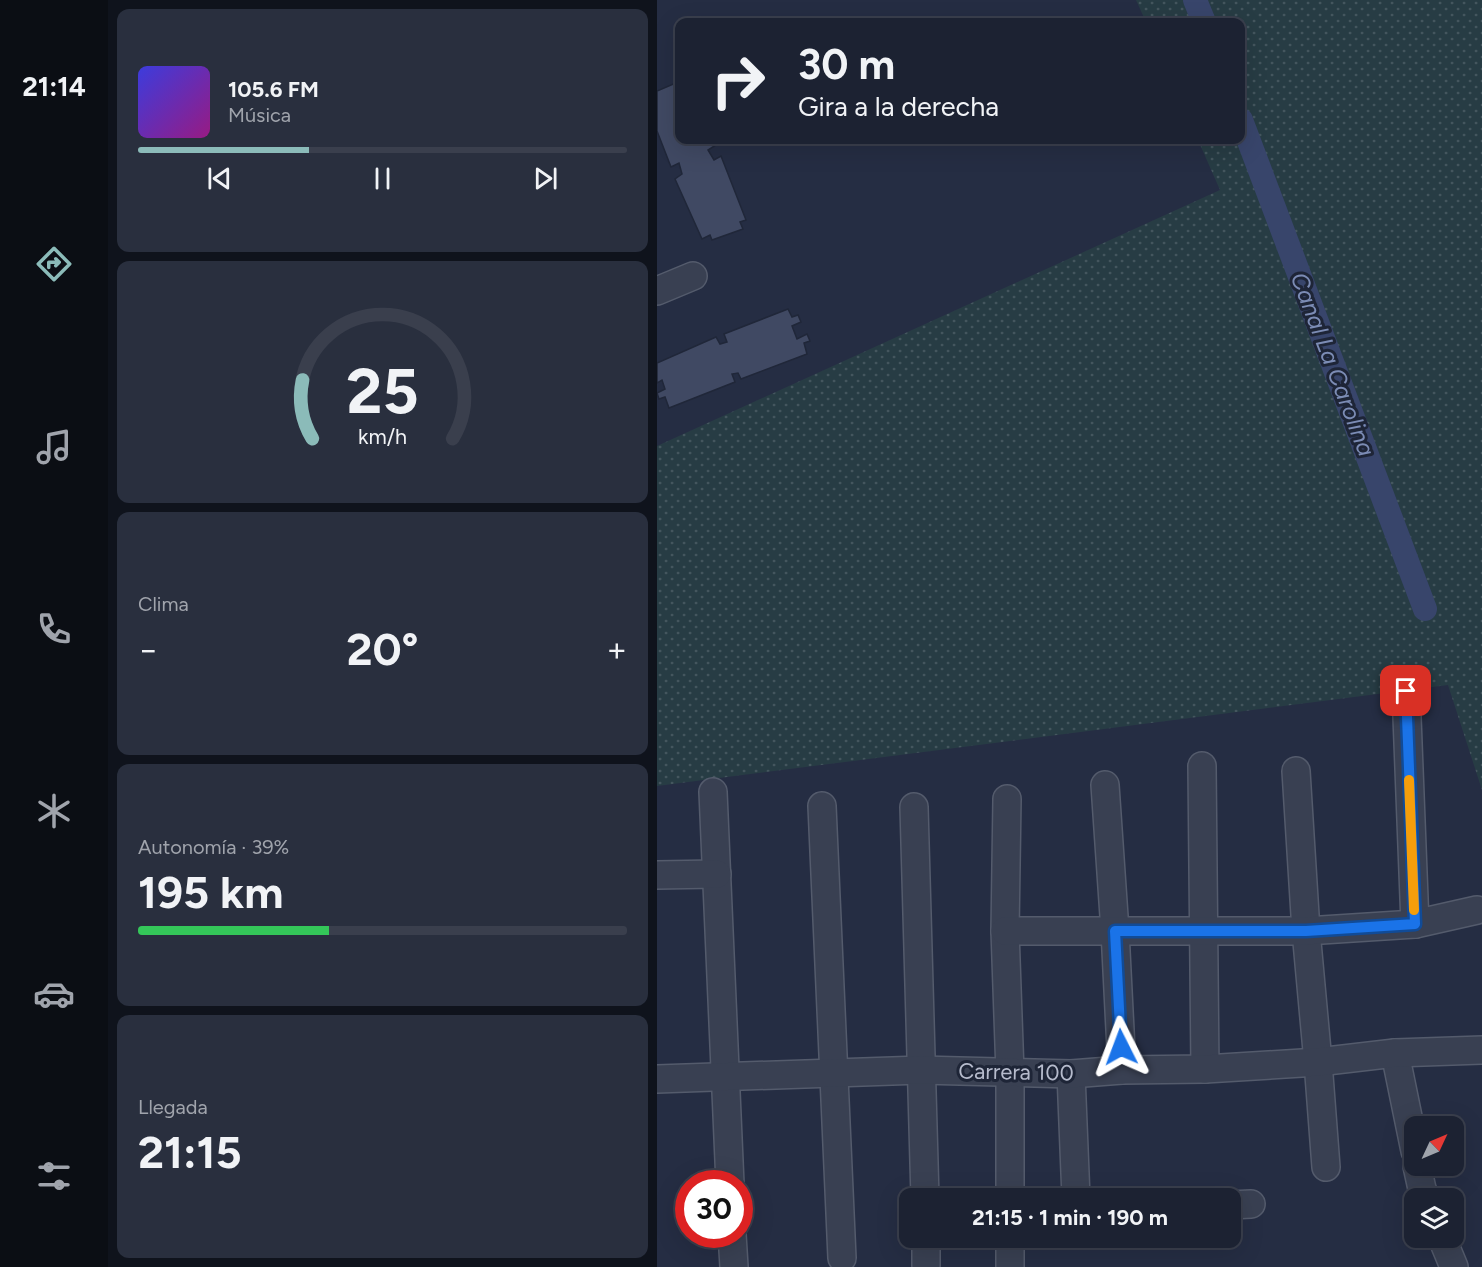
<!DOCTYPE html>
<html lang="es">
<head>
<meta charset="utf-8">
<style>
  :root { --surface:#1c2232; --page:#292f3e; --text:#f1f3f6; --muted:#a0a4ac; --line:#3a3f4d; --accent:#8bbbb9 }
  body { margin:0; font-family:Figtree,sans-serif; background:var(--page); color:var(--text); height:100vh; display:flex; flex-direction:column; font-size:22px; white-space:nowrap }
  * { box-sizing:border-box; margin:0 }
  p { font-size:20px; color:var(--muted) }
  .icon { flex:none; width:33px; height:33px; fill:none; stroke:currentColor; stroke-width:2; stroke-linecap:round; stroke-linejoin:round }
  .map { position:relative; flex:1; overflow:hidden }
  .drawer { display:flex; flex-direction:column; gap:9px; padding:9px; background:#0f131c; width:549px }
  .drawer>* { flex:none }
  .banner { position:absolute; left:18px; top:18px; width:570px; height:126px; border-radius:12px; box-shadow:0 6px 24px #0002,0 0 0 2px var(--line); background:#1c2232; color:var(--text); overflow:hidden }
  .needle { width:39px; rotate:46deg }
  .tools { position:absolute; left:747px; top:1116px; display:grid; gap:12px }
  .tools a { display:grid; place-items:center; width:60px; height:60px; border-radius:12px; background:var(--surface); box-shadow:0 6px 24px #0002,0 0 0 2px var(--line); font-size:30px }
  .speed { position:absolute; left:18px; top:1170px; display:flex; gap:12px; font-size:30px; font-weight:700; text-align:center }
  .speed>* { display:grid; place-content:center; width:78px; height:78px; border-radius:50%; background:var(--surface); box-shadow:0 6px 24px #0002,0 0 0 2px var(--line); line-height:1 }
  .speed .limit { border:9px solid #d22; background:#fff; color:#111 }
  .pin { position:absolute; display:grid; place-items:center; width:51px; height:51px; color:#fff; margin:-26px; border-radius:12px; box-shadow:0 3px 9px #0006 }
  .me { position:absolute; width:66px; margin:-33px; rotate:357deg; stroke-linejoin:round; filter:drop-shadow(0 0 4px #0008) }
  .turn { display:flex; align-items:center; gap:21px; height:126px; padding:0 24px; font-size:27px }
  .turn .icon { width:78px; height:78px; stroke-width:2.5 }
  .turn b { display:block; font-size:42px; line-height:51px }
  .big { font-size:45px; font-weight:700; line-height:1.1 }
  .drawer .tile { flex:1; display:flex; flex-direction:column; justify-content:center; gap:9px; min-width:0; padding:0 21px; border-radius:12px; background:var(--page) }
  .drawer .dial { align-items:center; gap:0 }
  .dial svg { height:156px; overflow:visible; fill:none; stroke:var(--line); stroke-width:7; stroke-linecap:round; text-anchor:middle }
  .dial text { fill:var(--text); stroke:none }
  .song { display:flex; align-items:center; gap:18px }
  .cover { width:72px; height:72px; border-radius:9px; background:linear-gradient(135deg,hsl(240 70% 55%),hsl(310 70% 35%)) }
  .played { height:6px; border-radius:3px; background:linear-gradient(90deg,var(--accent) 35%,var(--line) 35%) }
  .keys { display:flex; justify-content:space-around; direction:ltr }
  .heat { display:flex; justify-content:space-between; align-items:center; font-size:33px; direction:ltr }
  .charge { height:9px; border-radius:4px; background:linear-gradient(90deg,#34c759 39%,var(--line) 0) }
  .trip { position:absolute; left:242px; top:1188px; width:342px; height:60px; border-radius:12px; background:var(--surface); box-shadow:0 6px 24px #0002,0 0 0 2px var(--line); font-weight:700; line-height:60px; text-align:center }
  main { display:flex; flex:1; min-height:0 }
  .tabs { display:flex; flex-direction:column; width:108px; justify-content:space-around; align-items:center; background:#0b0e14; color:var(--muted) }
  .tabs .icon { width:42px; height:42px }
  .tabs .selected { color:var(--accent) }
  .tabs b { font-size:27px; color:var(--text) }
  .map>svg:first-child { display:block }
  .grass { fill:url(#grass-dots) }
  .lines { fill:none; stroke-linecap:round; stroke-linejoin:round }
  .canal { stroke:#38456b; stroke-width:24 }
  .building { fill:#404963; stroke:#202739; stroke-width:1.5 }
  .minor-casing { stroke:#545b6c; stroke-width:30 }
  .minor { stroke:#394052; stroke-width:27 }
  .route-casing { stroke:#114b97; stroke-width:15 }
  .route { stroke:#1a73e8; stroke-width:10 }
  .slow { stroke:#f59e0b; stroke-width:10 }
  .labels { text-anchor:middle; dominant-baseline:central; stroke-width:6; stroke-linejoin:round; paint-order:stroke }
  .street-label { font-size:22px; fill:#b6bbcc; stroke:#1e2537 }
  .water-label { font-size:24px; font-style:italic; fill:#7c8cb5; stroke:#1e2537 }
</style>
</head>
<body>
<main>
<nav class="tabs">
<b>21:14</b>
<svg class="icon selected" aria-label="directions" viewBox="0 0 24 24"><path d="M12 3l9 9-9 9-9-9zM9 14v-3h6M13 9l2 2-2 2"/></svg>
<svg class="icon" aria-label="music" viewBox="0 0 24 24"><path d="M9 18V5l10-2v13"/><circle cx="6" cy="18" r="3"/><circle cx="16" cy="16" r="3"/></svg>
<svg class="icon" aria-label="phone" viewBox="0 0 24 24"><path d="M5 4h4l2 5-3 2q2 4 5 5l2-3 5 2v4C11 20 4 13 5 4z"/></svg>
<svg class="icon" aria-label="climate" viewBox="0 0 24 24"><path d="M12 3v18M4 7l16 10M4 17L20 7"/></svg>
<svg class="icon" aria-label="car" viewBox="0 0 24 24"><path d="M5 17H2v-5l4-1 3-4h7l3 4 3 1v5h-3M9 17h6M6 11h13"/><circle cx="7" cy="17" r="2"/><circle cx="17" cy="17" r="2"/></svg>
<svg class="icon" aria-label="filters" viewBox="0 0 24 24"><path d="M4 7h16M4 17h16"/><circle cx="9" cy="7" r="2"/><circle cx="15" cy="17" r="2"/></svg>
</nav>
<section class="drawer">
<div class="tile">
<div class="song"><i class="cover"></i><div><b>105.6 FM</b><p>Música</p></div></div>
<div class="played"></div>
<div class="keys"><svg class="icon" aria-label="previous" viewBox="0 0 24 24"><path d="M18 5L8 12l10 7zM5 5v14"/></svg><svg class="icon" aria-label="pause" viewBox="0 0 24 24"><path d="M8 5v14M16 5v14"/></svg><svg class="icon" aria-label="next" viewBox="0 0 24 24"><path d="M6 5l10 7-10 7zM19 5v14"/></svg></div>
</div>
<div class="tile dial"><svg viewBox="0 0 100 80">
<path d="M14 69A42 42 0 1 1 86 69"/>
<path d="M14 69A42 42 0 0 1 9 39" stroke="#8bbbb9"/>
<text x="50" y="56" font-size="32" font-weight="700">25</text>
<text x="50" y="72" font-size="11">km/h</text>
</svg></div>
<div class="tile"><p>Clima</p>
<div class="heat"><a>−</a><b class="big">20°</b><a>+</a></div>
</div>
<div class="tile"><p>Autonomía · 39%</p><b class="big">195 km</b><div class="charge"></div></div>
<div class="tile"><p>Llegada</p><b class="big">21:15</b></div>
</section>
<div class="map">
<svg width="825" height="1267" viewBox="0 0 825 1267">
  <defs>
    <pattern id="grass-dots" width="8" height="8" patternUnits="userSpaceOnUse" patternTransform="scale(1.5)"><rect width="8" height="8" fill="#273c44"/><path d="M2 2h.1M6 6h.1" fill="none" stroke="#44565e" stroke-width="1.8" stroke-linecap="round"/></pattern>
  </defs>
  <rect width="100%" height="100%" fill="#252d43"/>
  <path class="grass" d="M479 0H825V790L791 685 0 786V446L563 190 541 140H584V22H489Z"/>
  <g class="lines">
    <g class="canal">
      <path d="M538 0 547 22"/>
      <path d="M584 120 768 609"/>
    </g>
  </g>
  <g class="building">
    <path d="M21 82 22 85V140H57L59 145 51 150 57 160 64 156 89 220 83 222 86 229 55 240 53 235 45 239 18 179 25 174 22 163 14 167 0 131V91Z"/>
    <path d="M131 309 135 317 141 315 144 322 135 326 140 339 150 334 153 341 147 343 150 354 84 379 81 373 75 374 78 382 12 408 8 397 2 399 0 393 8 389 5 380 0 383V363L59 337 63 344 70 342 67 334Z"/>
  </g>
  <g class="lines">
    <g class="minor-casing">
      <g id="minor">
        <path d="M0 291 36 276"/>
        <path d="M749 691 758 924"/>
        <path d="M545 766 548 1069"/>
        <path d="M639 771 649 931 661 1062 669 1167"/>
        <path d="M448 785 458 931 465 1070"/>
        <path d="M56 792 73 1184"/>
        <path d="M350 799 348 931 353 1073V1198"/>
        <path d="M165 806 185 1258"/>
        <path d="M257 807 268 1198"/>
        <path d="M0 875 60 874"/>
        <path d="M348 931H649L758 924 820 910"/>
        <path d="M738 1053 758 1151"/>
        <path d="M414 1074 419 1198"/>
        <path d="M0 1079 264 1070 414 1074 465 1070 548 1069 661 1062 738 1053 825 1050"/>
        <path d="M760 1166 765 1189 769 1198"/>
        <path d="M573 1205 594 1204"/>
        <path d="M75 1234 77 1267"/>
        <path d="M269 1238V1265"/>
        <path d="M353 1238V1267"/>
        <path d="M785 1238 797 1267"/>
      </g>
    </g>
    <use href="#minor" class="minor"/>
  </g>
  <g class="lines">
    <g class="route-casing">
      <path id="route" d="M464 1047 458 931H649L758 924 749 691"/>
    </g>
    <use href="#route" class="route"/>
    <path class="slow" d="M752 780 757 910"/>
  </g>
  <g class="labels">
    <g class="street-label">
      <text transform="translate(359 1072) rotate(1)">Carrera 100</text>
    </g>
    <g class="water-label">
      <text transform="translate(676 364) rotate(69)">Canal La Carolina</text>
    </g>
  </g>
</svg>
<div class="tools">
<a><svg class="needle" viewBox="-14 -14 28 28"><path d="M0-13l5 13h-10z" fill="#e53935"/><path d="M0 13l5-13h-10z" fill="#a0a4ac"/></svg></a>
<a><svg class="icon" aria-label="layers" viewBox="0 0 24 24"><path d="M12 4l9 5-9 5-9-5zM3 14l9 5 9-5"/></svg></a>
</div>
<div class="speed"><div class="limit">30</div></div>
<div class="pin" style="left:749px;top:691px;background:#d93025"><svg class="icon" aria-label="arrive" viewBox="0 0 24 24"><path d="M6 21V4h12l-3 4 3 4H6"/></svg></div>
<svg class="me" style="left:464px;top:1047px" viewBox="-20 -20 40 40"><path d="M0-17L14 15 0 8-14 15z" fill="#1a73e8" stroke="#fff" stroke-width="4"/></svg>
<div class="trip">21:15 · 1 min · 190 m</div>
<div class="banner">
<div class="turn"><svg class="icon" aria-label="right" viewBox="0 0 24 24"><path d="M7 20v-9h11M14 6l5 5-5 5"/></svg><div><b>30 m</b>Gira a la derecha</div></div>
</div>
</div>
</main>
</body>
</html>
